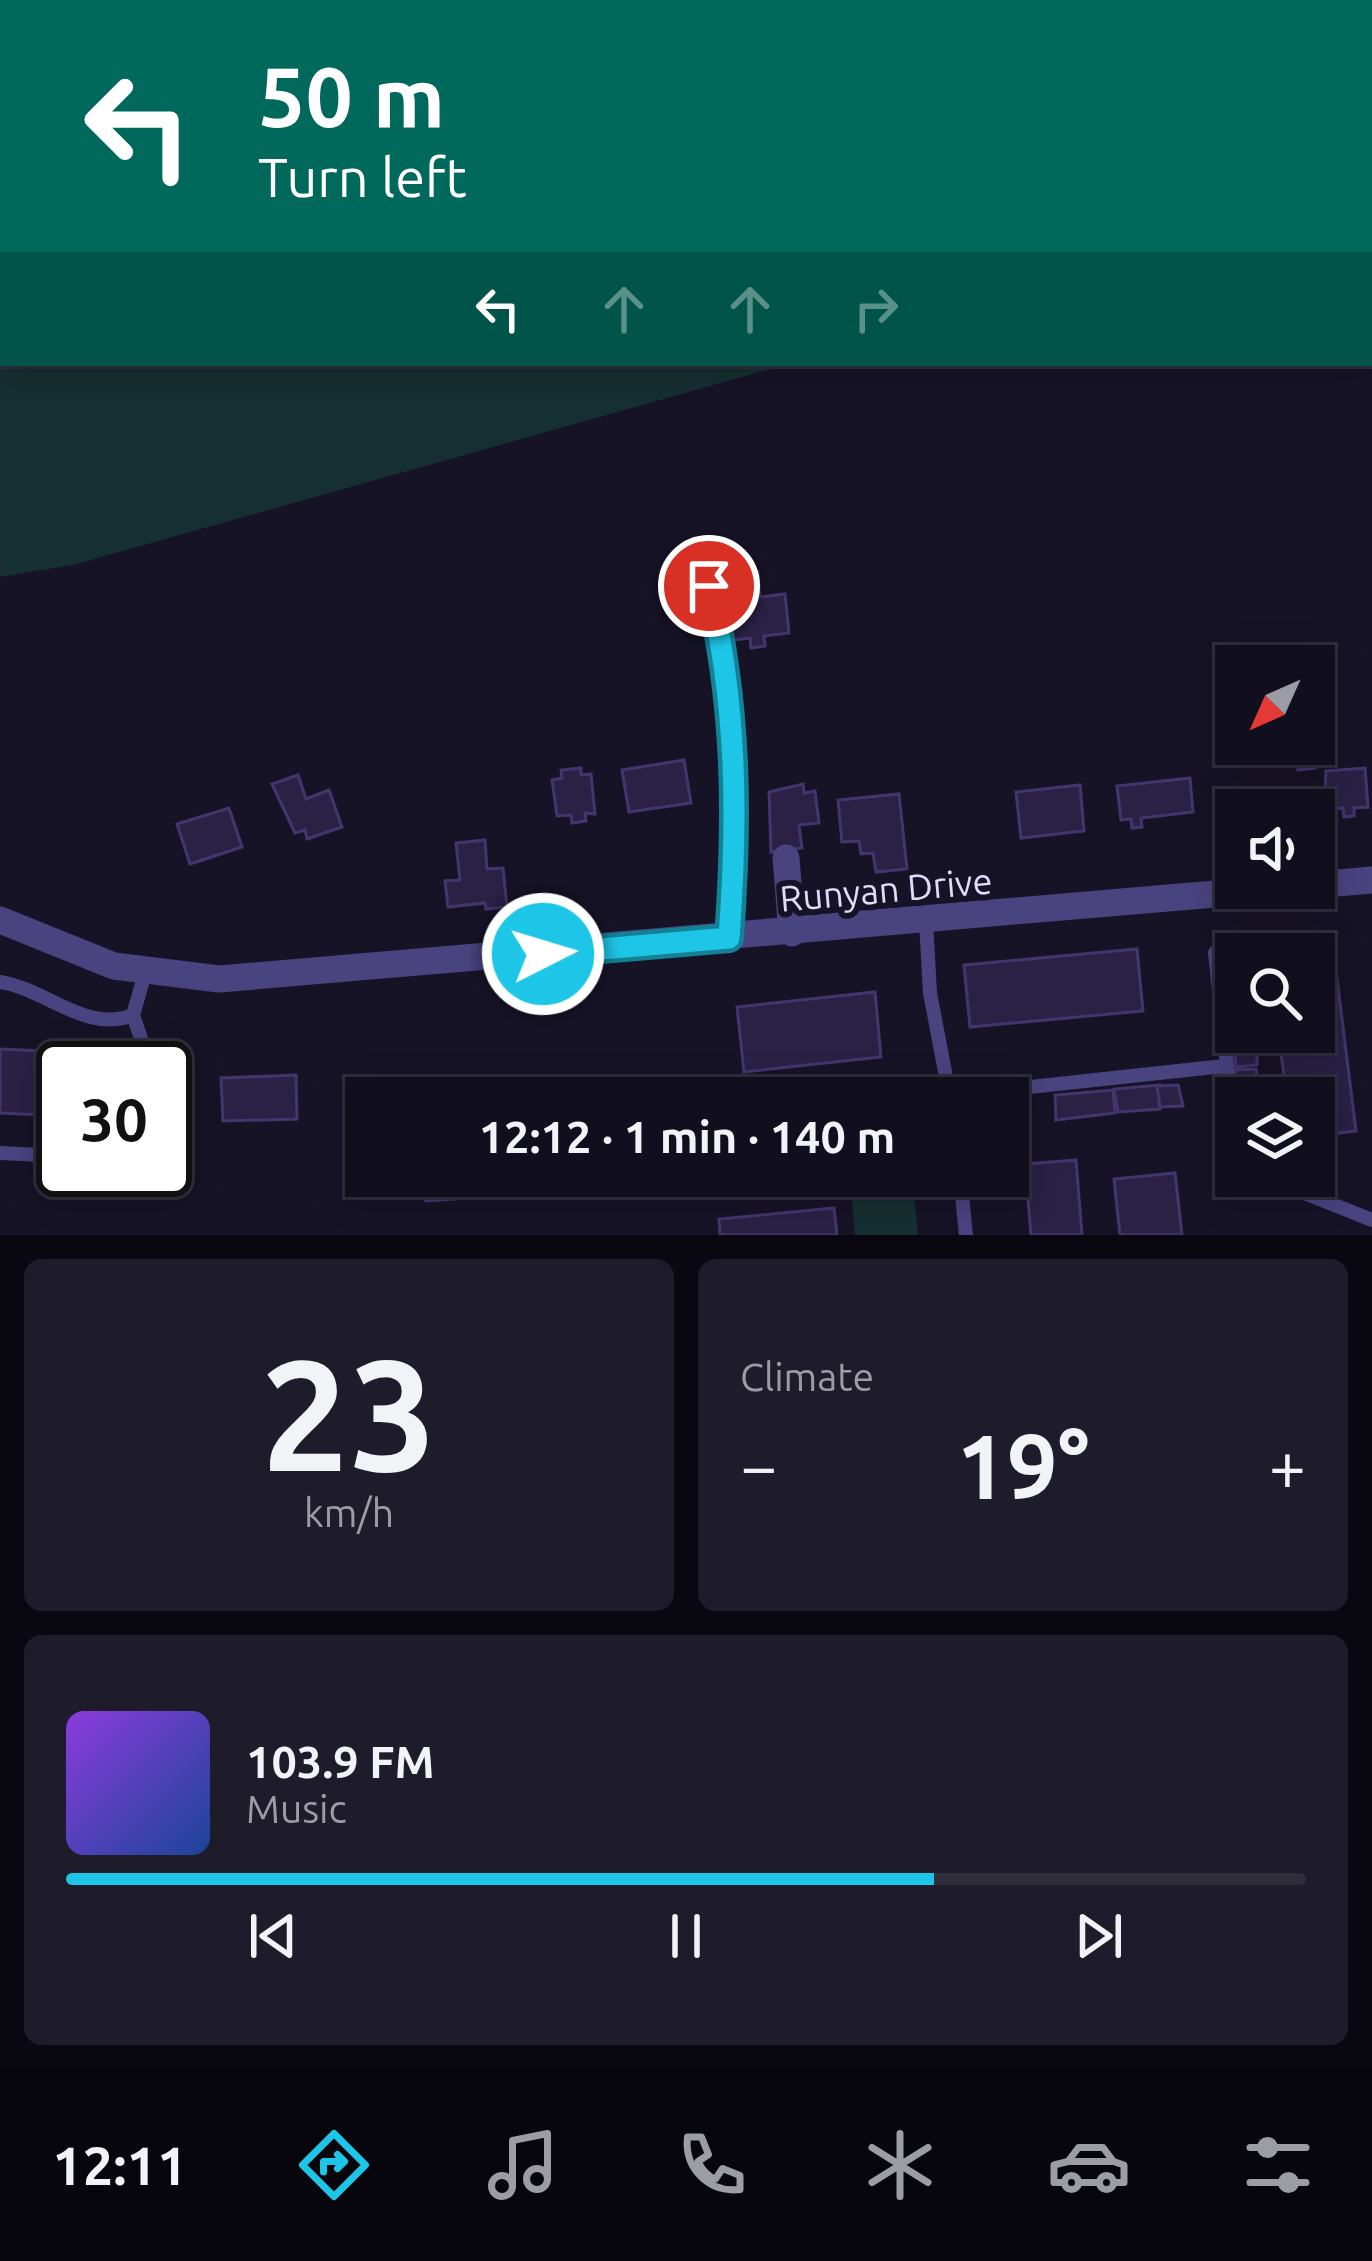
<!DOCTYPE html>
<html lang="en">
<head>
<meta charset="utf-8">
<style>
  :root { --surface:#110e1d; --page:#1e1c2a; --text:#f1f3f6; --muted:#9c9ca4; --line:#302e3b; --accent:#1dc6e6 }
  body { margin:0; font-family:Ubuntu,sans-serif; background:var(--page); color:var(--text); height:100vh; display:flex; flex-direction:column; font-size:45px; white-space:nowrap }
  * { box-sizing:border-box; margin:0 }
  p { font-size:39px; color:var(--muted) }
  .icon { flex:none; width:66px; height:66px; fill:none; stroke:currentColor; stroke-width:2; stroke-linecap:round; stroke-linejoin:round }
  .map { position:relative; height:1235px; overflow:hidden }
  .sheet { display:flex; flex-direction:column; gap:24px; padding:24px; background:#090810; flex:1 }
  .sheet>* { flex:none }
  .hud { position:absolute; left:0px; top:0px; width:1374px; height:366px; box-shadow:0 6px 30px #0003,0 0 0 3px var(--line); background:#00695c; color:#fff; overflow:hidden }
  .needle { width:78px; rotate:225deg }
  .tools { position:absolute; left:1215px; top:645px; display:grid; gap:24px }
  .tools a { display:grid; place-items:center; width:120px; height:120px; border-radius:0px; background:var(--surface); box-shadow:0 6px 30px #0003,0 0 0 3px var(--line); font-size:60px }
  .speed { position:absolute; left:36px; top:1041px; display:flex; gap:24px; font-size:60px; font-weight:700; text-align:center }
  .speed>* { display:grid; place-content:center; width:156px; height:156px; border-radius:50%; background:var(--surface); box-shadow:0 6px 30px #0003,0 0 0 3px var(--line); line-height:1 }
  .speed .limit { border:6px solid #111; border-radius:18px; background:#fff; color:#111 }
  .pin { position:absolute; display:grid; place-items:center; width:102px; height:102px; color:#fff; margin:-51px; border:6px solid #fff; border-radius:50%; box-shadow:0 3px 12px #0007 }
  .me { position:absolute; width:132px; margin:-66px; rotate:85deg; stroke-linejoin:round; filter:drop-shadow(0 0 9px #0008) }
  .turn { display:flex; align-items:center; gap:42px; height:252px; padding:0 60px; font-size:54px }
  .turn .icon { width:156px; height:156px; stroke-width:2.5 }
  .turn b { display:block; font-size:84px; line-height:102px }
  .lanes { display:flex; align-items:center; height:114px; padding:0 60px; background:#0003; justify-content:center; gap:60px; direction:ltr }
  .lanes .off { opacity:.35 }
  .big { font-size:90px; font-weight:600; line-height:1.1 }
  .sheet .card { flex:1; display:flex; flex-direction:column; justify-content:center; gap:18px; min-width:0; padding:0 42px; border-radius:18px; background:var(--page) }
  .sheet .dial { align-items:center; gap:0 }
  .dial b { font-size:156px; line-height:1 }
  .song { display:flex; align-items:center; gap:36px }
  .cover { width:144px; height:144px; border-radius:18px; background:linear-gradient(135deg,hsl(270 70% 55%),hsl(220 70% 35%)) }
  .played { height:12px; border-radius:6px; background:linear-gradient(90deg,var(--accent) 70%,var(--line) 70%) }
  .keys { display:flex; justify-content:space-around; direction:ltr }
  .heat { display:flex; justify-content:space-between; align-items:center; font-size:66px; direction:ltr }
  .sheet .tiles { flex:1; display:grid; gap:24px; grid-template-columns:1fr 1fr }
  .card:last-child { grid-column:span 2 }
  .trip { position:absolute; left:345px; top:1077px; width:684px; height:120px; border-radius:0px; background:var(--surface); box-shadow:0 6px 30px #0003,0 0 0 3px var(--line); font-weight:600; line-height:120px; text-align:center }
  .tabs { display:flex; height:192px; justify-content:space-around; align-items:center; background:#07060c; color:var(--muted) }
  .tabs .icon { width:84px; height:84px }
  .tabs .current { color:var(--accent) }
  .tabs b { font-size:54px; color:var(--text) }
  .map>svg:first-child { display:block }
  .green { fill:#162f30 }
  .building { fill:#2a2145; stroke:#44356f; stroke-width:3 }
  .lines { fill:none; stroke-linecap:round; stroke-linejoin:round }
  .lane { stroke:#494380; stroke-width:14 }
  .street { stroke:#494380; stroke-width:27 }
  .route-casing { stroke:#138196; stroke-width:30 }
  .route { stroke:#1dc6e6; stroke-width:21 }
  .labels { text-anchor:middle; dominant-baseline:central; stroke-width:12; stroke-linejoin:round; paint-order:stroke }
  .street-label { font-size:36px; fill:#e1dcfb; stroke:#171327 }
</style>
</head>
<body>
<div class="map">
<svg width="1372" height="1235" viewBox="0 0 1372 1235">
  <rect width="100%" height="100%" fill="#171327"/>
  <g class="green">
    <path d="M0 0H1372V174L1371 3H3V363H792L73 565 0 577Z"/>
    <path d="M850 1176H912L918 1235H855Z"/>
  </g>
  <g class="building">
    <path d="M758 572 760 597 785 594 789 633 764 636 765 646 751 648 750 638 733 640 727 575Z"/>
    <path d="M1316 745V768L1298 770 1295 747Z"/>
    <path d="M684 760 691 803 629 812 622 770Z"/>
    <path d="M581 768V775L591 774 595 814 585 813 586 821 572 823 571 815 557 816 552 780 562 778 561 770Z"/>
    <path d="M1365 768 1368 807 1354 808V816L1344 817 1343 808 1324 809 1326 771Z"/>
    <path d="M298 775 306 799 329 790 342 827 307 839 305 830 295 833 272 784Z"/>
    <path d="M1190 778 1193 812 1141 818 1142 827 1132 828 1131 819 1121 820 1117 786Z"/>
    <path d="M803 784 804 793 815 791 819 823 799 825 802 848 771 852 769 792Z"/>
    <path d="M1080 785 1084 831 1021 838 1016 792Z"/>
    <path d="M899 794 907 869 876 872 873 853 861 854 859 841 842 842 838 800Z"/>
    <path d="M229 808 242 847 190 864 177 824Z"/>
    <path d="M485 840 487 869 503 868 507 907 486 909 485 903 448 907 445 881 460 880 456 843Z"/>
    <path d="M1137 949 1143 1011 970 1027 964 965Z"/>
    <path d="M1334 955 1356 1131 1314 1136V1098H1287L1278 1032H1314V958Z"/>
    <path d="M1236 983V1023L1231 1024 1229 984Z"/>
    <path d="M875 992 881 1057 744 1072 737 1007Z"/>
    <path d="M1232 1026 1236 1032H1257V1065L1236 1067Z"/>
    <path d="M0 1049 89 1053V1068H63V1116L0 1113Z"/>
    <path d="M1256 1069 1258 1098H1237L1235 1070Z"/>
    <path d="M296 1075 297 1119 223 1121 221 1078Z"/>
    <path d="M1160 1085V1109L1118 1112 1114 1089Z"/>
    <path d="M1178 1085 1183 1106 1160 1107 1157 1086Z"/>
    <path d="M1113 1090 1115 1113 1056 1120 1055 1095Z"/>
    <path d="M1076 1160 1082 1235H1031L1025 1164Z"/>
    <path d="M1175 1173 1182 1235H1120L1114 1179Z"/>
    <path d="M424 1176H465L467 1198 426 1201Z"/>
    <path d="M686 1176H743L744 1193 688 1197Z"/>
    <path d="M834 1208 837 1235H720L719 1219Z"/>
  </g>
  <g class="lines">
    <g class="lane">
      <path d="M926 921 930 993 950 1098"/>
      <path d="M1215 953 1236 1149"/>
      <path d="M0 982C46 989 87 1034 133 1015L146 970"/>
      <path d="M133 1015 151 1068"/>
      <path d="M928 1098 1224 1066"/>
      <path d="M0 1153 63 1156"/>
      <path d="M960 1176 966 1235"/>
      <path d="M1262 1176 1372 1220"/>
    </g>
    <g class="street">
      <path d="M709 586C736 703 737 818 729 939"/>
      <path d="M786 858 792 933"/>
      <path d="M1314 885 1372 880"/>
      <path d="M0 920 114 966 219 979 1285 888"/>
    </g>
  </g>
  <g class="lines">
    <g class="route-casing">
      <path id="route" d="M543 954 729 938C738 816 737 705 709 586"/>
    </g>
    <use href="#route" class="route"/>
  </g>
  <g class="labels">
    <g class="street-label">
      <text transform="translate(886 889) rotate(-5)">Runyan Drive</text>
    </g>
  </g>
</svg>
<div class="tools">
<a><svg class="needle" viewBox="-14 -14 28 28"><path d="M0-13l5 13h-10z" fill="#e53935"/><path d="M0 13l5-13h-10z" fill="#9c9ca4"/></svg></a>
<a><svg class="icon" aria-label="sound" viewBox="0 0 24 24"><path d="M4 9h4l5-4v14l-5-4H4zM17 9q2 3 0 6"/></svg></a>
<a><svg class="icon" aria-label="search" viewBox="0 0 24 24"><circle cx="10" cy="10" r="6"/><path d="M15 15l6 6"/></svg></a>
<a><svg class="icon" aria-label="layers" viewBox="0 0 24 24"><path d="M12 4l9 5-9 5-9-5zM3 14l9 5 9-5"/></svg></a>
</div>
<div class="speed"><div class="limit">30</div></div>
<div class="pin" style="left:709px;top:586px;background:#d93025"><svg class="icon" aria-label="arrive" viewBox="0 0 24 24"><path d="M6 21V4h12l-3 4 3 4H6"/></svg></div>
<svg class="me" style="left:543px;top:954px" viewBox="-20 -20 40 40"><circle r="17" fill="#1dc6e6" stroke="#fff" stroke-width="3"/><path d="M0-11L8 9 0 5-8 9z" fill="#fff"/></svg>
<div class="trip">12:12 · 1 min · 140 m</div>
<div class="hud">
<div class="turn"><svg class="icon" aria-label="left" viewBox="0 0 24 24"><path d="M17 20v-9H6M10 6l-5 5 5 5"/></svg><div><b>50 m</b>Turn left</div></div>
<div class="lanes"><svg class="icon" aria-label="left" viewBox="0 0 24 24"><path d="M17 20v-9H6M10 6l-5 5 5 5"/></svg><svg class="icon off" aria-label="ahead" viewBox="0 0 24 24"><path d="M12 20V5M6 11l6-6 6 6"/></svg><svg class="icon off" aria-label="ahead" viewBox="0 0 24 24"><path d="M12 20V5M6 11l6-6 6 6"/></svg><svg class="icon off" aria-label="right" viewBox="0 0 24 24"><path d="M7 20v-9h11M14 6l5 5-5 5"/></svg></div>
</div>
</div>
<section class="sheet">
<div class="tiles">
<div class="card dial"><b>23</b><p>km/h</p></div>
<div class="card"><p>Climate</p>
<div class="heat"><a>−</a><b class="big">19°</b><a>+</a></div>
</div>
<div class="card">
<div class="song"><i class="cover"></i><div><b>103.9 FM</b><p>Music</p></div></div>
<div class="played"></div>
<div class="keys"><svg class="icon" aria-label="previous" viewBox="0 0 24 24"><path d="M18 5L8 12l10 7zM5 5v14"/></svg><svg class="icon" aria-label="pause" viewBox="0 0 24 24"><path d="M8 5v14M16 5v14"/></svg><svg class="icon" aria-label="next" viewBox="0 0 24 24"><path d="M6 5l10 7-10 7zM19 5v14"/></svg></div>
</div>
</div>
</section>
<nav class="tabs">
<b>12:11</b>
<svg class="icon current" aria-label="directions" viewBox="0 0 24 24"><path d="M12 3l9 9-9 9-9-9zM9 14v-3h6M13 9l2 2-2 2"/></svg>
<svg class="icon" aria-label="music" viewBox="0 0 24 24"><path d="M9 18V5l10-2v13"/><circle cx="6" cy="18" r="3"/><circle cx="16" cy="16" r="3"/></svg>
<svg class="icon" aria-label="phone" viewBox="0 0 24 24"><path d="M5 4h4l2 5-3 2q2 4 5 5l2-3 5 2v4C11 20 4 13 5 4z"/></svg>
<svg class="icon" aria-label="climate" viewBox="0 0 24 24"><path d="M12 3v18M4 7l16 10M4 17L20 7"/></svg>
<svg class="icon" aria-label="car" viewBox="0 0 24 24"><path d="M5 17H2v-5l4-1 3-4h7l3 4 3 1v5h-3M9 17h6M6 11h13"/><circle cx="7" cy="17" r="2"/><circle cx="17" cy="17" r="2"/></svg>
<svg class="icon" aria-label="filters" viewBox="0 0 24 24"><path d="M4 7h16M4 17h16"/><circle cx="9" cy="7" r="2"/><circle cx="15" cy="17" r="2"/></svg>
</nav>
</body>
</html>
